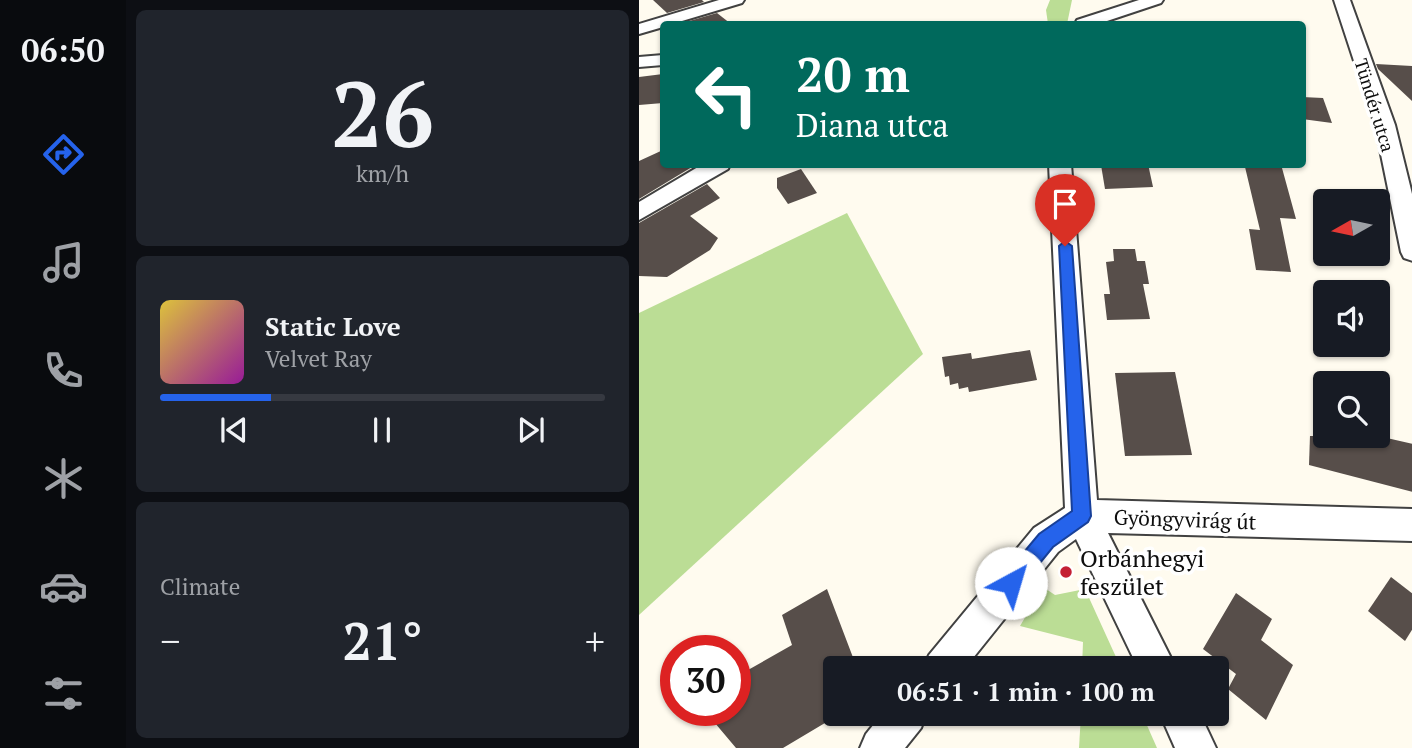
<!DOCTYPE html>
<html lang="en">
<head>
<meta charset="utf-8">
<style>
  :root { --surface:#171b24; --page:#20242c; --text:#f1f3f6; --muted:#9ea1a6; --line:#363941; --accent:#2563eb }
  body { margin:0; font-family:"PT Serif",serif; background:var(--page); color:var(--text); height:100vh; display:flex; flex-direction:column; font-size:26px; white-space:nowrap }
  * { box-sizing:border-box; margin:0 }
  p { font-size:23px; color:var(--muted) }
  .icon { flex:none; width:38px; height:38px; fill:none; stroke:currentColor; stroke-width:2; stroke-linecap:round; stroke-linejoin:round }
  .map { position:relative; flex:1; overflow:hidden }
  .sheet { display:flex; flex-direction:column; gap:10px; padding:10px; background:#0d0f14; width:513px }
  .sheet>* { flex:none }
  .top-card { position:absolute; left:21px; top:21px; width:646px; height:147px; border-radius:7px; box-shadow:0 2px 5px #0004; background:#00695c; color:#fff; overflow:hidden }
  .needle { width:46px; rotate:261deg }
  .tools { position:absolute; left:674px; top:189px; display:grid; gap:14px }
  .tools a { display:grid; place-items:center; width:77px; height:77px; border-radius:7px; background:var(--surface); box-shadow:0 2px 5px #0004; font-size:35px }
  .speed { position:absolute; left:21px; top:635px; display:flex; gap:14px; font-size:35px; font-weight:700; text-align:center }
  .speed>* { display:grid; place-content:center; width:91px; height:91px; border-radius:50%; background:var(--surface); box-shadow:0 2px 5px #0004; line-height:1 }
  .speed .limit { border:10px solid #d22; background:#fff; color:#111 }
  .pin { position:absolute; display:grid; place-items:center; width:60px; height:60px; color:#fff; margin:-72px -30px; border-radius:50% 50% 50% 0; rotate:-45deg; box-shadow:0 0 7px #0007 }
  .pin .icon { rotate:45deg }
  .me { position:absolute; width:77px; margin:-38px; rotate:39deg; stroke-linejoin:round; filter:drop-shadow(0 0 5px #0008) }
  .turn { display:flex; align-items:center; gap:24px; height:147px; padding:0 21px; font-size:32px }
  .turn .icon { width:91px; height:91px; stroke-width:2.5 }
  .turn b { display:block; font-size:49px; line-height:60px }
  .big { font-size:52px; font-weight:600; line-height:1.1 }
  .sheet .widget { flex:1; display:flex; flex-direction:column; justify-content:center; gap:10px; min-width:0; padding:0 24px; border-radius:10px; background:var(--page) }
  .sheet .dial { align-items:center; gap:0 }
  .dial b { font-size:91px; line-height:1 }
  .song { display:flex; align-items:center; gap:21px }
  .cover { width:84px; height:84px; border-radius:10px; background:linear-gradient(135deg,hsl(50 70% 55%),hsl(300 70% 35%)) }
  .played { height:7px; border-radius:4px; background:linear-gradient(90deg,var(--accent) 25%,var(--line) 25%) }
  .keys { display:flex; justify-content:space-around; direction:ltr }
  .heat { display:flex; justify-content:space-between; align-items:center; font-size:38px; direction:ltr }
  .trip { position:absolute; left:184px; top:656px; width:406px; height:70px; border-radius:7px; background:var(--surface); box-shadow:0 2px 5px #0004; font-weight:600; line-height:70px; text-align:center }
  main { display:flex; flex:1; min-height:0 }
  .dock { display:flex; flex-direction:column; width:126px; justify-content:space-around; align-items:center; background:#090b0e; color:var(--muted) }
  .dock .icon { width:49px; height:49px }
  .dock .selected { color:var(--accent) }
  .dock b { font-size:32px; color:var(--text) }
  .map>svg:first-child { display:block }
  .forest { fill:#bbdd95 }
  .building { fill:#574e4a }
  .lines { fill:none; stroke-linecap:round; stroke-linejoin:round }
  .street-casing { stroke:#414141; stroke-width:4 }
  .street { fill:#fff; fill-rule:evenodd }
  .route { fill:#2563eb; stroke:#184099; stroke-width:2 }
  .poi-dot { fill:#c42035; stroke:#fff; stroke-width:2.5 }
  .labels { text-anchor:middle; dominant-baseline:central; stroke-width:7; stroke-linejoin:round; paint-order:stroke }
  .far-street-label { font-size:18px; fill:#0e0e0e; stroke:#fff }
  .street-label { font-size:21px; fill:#0e0e0e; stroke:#fff }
  .near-poi-label { font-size:24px; fill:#0e0e0e; stroke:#fff; text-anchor:start }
</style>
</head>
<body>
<main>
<nav class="dock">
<b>06:50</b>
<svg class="icon selected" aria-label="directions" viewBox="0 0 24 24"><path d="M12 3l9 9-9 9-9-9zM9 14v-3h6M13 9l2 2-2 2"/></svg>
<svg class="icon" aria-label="music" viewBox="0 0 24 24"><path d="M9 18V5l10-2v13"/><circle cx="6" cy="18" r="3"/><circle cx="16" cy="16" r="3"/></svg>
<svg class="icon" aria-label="phone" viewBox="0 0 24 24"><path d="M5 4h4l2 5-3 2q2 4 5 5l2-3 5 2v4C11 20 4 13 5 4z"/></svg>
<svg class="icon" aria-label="climate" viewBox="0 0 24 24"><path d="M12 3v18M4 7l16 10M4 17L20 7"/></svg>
<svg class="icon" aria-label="car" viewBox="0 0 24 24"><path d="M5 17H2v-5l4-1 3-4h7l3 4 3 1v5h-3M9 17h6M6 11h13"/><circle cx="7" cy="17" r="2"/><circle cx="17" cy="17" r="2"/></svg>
<svg class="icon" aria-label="filters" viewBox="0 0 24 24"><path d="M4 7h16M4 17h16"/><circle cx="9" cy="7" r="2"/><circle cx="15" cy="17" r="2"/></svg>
</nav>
<section class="sheet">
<div class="widget dial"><b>26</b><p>km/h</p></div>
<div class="widget">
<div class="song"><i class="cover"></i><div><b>Static Love</b><p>Velvet Ray</p></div></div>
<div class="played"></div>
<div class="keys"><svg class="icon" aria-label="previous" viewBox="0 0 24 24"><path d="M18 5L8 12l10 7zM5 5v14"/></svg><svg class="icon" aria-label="pause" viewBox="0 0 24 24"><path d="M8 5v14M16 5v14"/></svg><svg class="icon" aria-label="next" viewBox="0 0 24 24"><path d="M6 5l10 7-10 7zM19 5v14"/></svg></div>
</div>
<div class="widget"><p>Climate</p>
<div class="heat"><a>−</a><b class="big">21°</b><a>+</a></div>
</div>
</section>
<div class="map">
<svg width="774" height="748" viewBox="0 0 774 748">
  <rect width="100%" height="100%" fill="#fffbef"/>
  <g class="forest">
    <path d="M411 0H433L428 24H409L407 10Z"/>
    <path d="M208 213 284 354 0 615V313Z"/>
    <path d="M404 587 416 595 446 589 482 668H443L444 642 381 626Z"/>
    <path d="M442 714H503L518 748H440Z"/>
  </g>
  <g class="building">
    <path d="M14 0H63L65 2 28 13Z"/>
    <path d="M78 13 92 24H40Z"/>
    <path d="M737 64 774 66V102L739 69Z"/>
    <path d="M24 74V103L0 105V77Z"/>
    <path d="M663 97 684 98 693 123 663 119Z"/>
    <path d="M24 150V164H51L53 167 0 199V161Z"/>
    <path d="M509 164 514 187 466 189 462 165Z"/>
    <path d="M606 167 643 168 657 219 641 218 652 272 617 270 610 229 621 230Z"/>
    <path d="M162 169 178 193 149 204 138 188V178Z"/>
    <path d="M68 184 81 198 51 216 79 238 71 250 28 277 0 276V223Z"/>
    <path d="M474 249H496L498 261H506L510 284H504L511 319 468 320 465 294H471L467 262 475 261Z"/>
    <path d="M391 350 398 380 330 392 329 387 320 389 319 383 311 385 310 376 306 377 303 357 332 353 333 359Z"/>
    <path d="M536 372 553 455 486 456 476 373Z"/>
    <path d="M671 436H739L774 444V492L670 465Z"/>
    <path d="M752 577 774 594V628L766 641 729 611Z"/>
    <path d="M188 589 218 668H196V717L144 748H97L65 710H96V656L109 670 153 645 143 615Z"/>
    <path d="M597 593 633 619 622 640 654 665 627 720 589 689 597 674 564 649Z"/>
  </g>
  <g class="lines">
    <g class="street-casing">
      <g id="street">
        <path d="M80 0H105L103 3 33 24H24V27L0 34V24Z"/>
        <path d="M500 0H524L522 3 459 24H436L438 20Z"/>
        <path d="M695 0H711L756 125 774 198V261L765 258 762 252 736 125Z"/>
        <path d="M24 55V65L0 67V57Z"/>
        <path d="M64 164H91L89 169 0 220V202Z"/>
        <path d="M410 164H432L458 500 774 509V541L469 533 537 668H499L437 539 419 552 326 668H284L290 655 395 528 426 508Z"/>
        <path d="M243 714H287L282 728 266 748H221L227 734Z"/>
        <path d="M521 714H561L577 748H536Z"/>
      </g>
    </g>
    <use href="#street" class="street"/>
  </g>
  <path class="route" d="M426 241 433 246 452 516 449 522 414 547 379 590 372 593 365 590 363 583 365 576 400 534 433 511 420 246Z"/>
  <circle class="poi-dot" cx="427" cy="572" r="7"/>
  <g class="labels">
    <g class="far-street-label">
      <text transform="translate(736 105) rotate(73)">Tündér utca</text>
    </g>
    <g class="street-label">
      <text transform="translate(546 519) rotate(2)">Gyöngyvirág út</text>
    </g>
    <g class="near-poi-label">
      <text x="441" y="558">Orbánhegyi<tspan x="441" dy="28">feszület</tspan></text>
    </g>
  </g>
</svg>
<div class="tools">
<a><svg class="needle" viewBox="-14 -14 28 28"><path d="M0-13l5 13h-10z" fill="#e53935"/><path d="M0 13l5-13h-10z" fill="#9ea1a6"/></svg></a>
<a><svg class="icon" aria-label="sound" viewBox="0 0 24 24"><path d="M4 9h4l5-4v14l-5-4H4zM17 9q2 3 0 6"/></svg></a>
<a><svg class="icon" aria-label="search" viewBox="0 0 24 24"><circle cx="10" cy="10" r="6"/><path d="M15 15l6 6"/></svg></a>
</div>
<div class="speed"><div class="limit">30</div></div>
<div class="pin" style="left:426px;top:246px;background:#d93025"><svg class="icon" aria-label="arrive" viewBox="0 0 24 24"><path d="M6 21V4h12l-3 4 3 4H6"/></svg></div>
<svg class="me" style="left:372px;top:583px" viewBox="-20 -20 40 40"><circle r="19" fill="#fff"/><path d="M0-13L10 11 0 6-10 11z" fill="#2563eb"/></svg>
<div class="trip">06:51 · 1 min · 100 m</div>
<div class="top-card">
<div class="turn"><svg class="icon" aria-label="left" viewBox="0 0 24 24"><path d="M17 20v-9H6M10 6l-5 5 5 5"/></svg><div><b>20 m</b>Diana utca</div></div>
</div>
</div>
</main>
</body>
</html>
